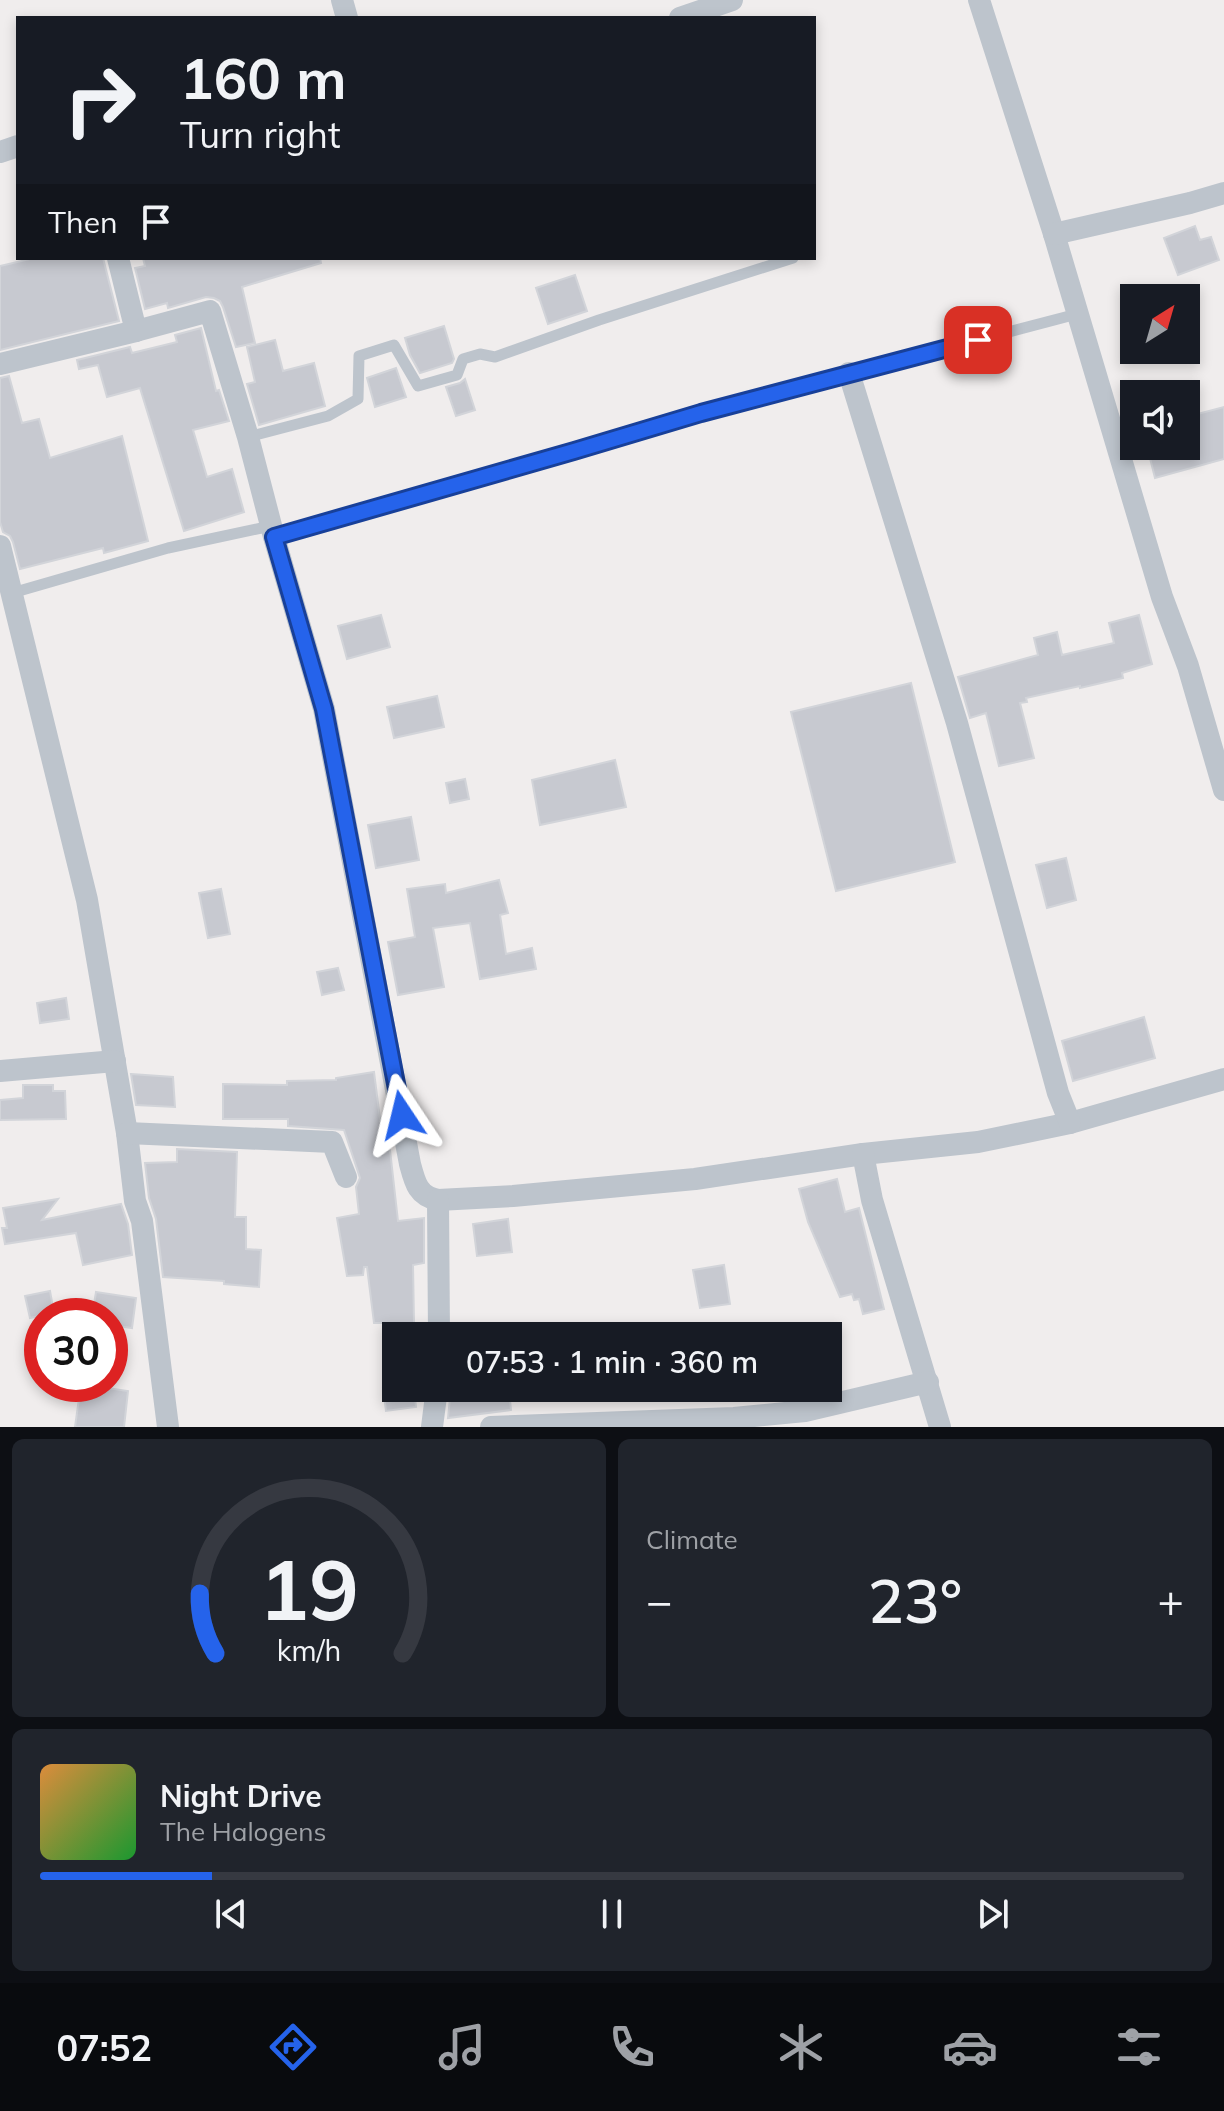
<!DOCTYPE html>
<html lang="en">
<head>
<meta charset="utf-8">
<style>
  :root { --surface:#171b24; --page:#20242c; --text:#f1f3f6; --muted:#9ea1a6; --line:#363941; --accent:#2563eb }
  body { margin:0; font-family:Mulish,sans-serif; background:var(--page); color:var(--text); height:100vh; display:flex; flex-direction:column; font-size:30px; white-space:nowrap }
  * { box-sizing:border-box; margin:0 }
  p { font-size:26px; color:var(--muted) }
  .icon { flex:none; width:44px; height:44px; fill:none; stroke:currentColor; stroke-width:2; stroke-linecap:round; stroke-linejoin:round }
  .map { position:relative; height:1427px; overflow:hidden }
  .drawer { display:flex; flex-direction:column; gap:12px; padding:12px; background:#0d0f14; flex:1 }
  .drawer>* { flex:none }
  .guide { position:absolute; left:16px; top:16px; width:800px; height:244px; border-radius:0px; box-shadow:0 4px 12px #0003; background:#171b24; color:var(--text); overflow:hidden }
  .needle { width:52px; rotate:37deg }
  .fabs { position:absolute; left:1120px; top:284px; display:grid; gap:16px }
  .fabs a { display:grid; place-items:center; width:80px; height:80px; border-radius:0px; background:var(--surface); box-shadow:0 4px 12px #0003; font-size:40px }
  .speed { position:absolute; left:24px; top:1298px; display:flex; gap:16px; font-size:40px; font-weight:700; text-align:center }
  .speed>* { display:grid; place-content:center; width:104px; height:104px; border-radius:50%; background:var(--surface); box-shadow:0 4px 12px #0003; line-height:1 }
  .speed .limit { border:12px solid #d22; background:#fff; color:#111 }
  .pin { position:absolute; display:grid; place-items:center; width:68px; height:68px; color:#fff; margin:-34px; border-radius:16px; box-shadow:0 4px 12px #0006 }
  .me { position:absolute; width:88px; margin:-44px; rotate:350deg; stroke-linejoin:round; filter:drop-shadow(0 0 6px #0008) }
  .turn { display:flex; align-items:center; gap:28px; height:168px; padding:0 32px; font-size:36px }
  .turn .icon { width:104px; height:104px; stroke-width:2.5 }
  .turn b { display:block; font-size:56px; line-height:68px }
  .then { display:flex; align-items:center; height:76px; padding:0 32px; background:#0003; gap:16px; font-size:30px }
  .big { font-size:60px; font-weight:600; line-height:1.1 }
  .drawer .widget { flex:1; display:flex; flex-direction:column; justify-content:center; gap:12px; min-width:0; padding:0 28px; border-radius:12px; background:var(--page) }
  .drawer .dial { align-items:center; gap:0 }
  .dial svg { height:208px; overflow:visible; fill:none; stroke:var(--line); stroke-width:7; stroke-linecap:round; text-anchor:middle }
  .dial text { fill:var(--text); stroke:none }
  .song { display:flex; align-items:center; gap:24px }
  .cover { width:96px; height:96px; border-radius:12px; background:linear-gradient(135deg,hsl(30 70% 55%),hsl(130 70% 35%)) }
  .played { height:8px; border-radius:4px; background:linear-gradient(90deg,var(--accent) 15%,var(--line) 15%) }
  .keys { display:flex; justify-content:space-around; direction:ltr }
  .heat { display:flex; justify-content:space-between; align-items:center; font-size:44px; direction:ltr }
  .drawer .tiles { flex:1; display:grid; gap:12px; grid-template-columns:1fr 1fr }
  .widget:last-child { grid-column:span 2 }
  .trip { position:absolute; left:382px; top:1322px; width:460px; height:80px; border-radius:0px; background:var(--surface); box-shadow:0 4px 12px #0003; font-weight:600; line-height:80px; text-align:center }
  .dock { display:flex; height:128px; justify-content:space-around; align-items:center; background:#090b0e; color:var(--muted) }
  .dock .icon { width:56px; height:56px }
  .dock .active { color:var(--accent) }
  .dock b { font-size:36px; color:var(--text) }
  .map>svg:first-child { display:block }
  .building { fill:#c7c9d0; stroke:#d2d4d9; stroke-width:2 }
  .lines { fill:none; stroke-linecap:round; stroke-linejoin:round }
  .lane { stroke:#bdc4cc; stroke-width:11 }
  .street { stroke:#bdc4cc; stroke-width:22 }
  .route-casing { stroke:#184099; stroke-width:20 }
  .route { stroke:#2563eb; stroke-width:14 }
</style>
</head>
<body>
<div class="map">
<svg width="1224" height="1427" viewBox="0 0 1224 1427">
  <rect width="100%" height="100%" fill="#f0eded"/>
  <g class="building">
    <path d="M1195 226 1200 240 1211 237 1219 260 1178 275 1164 238Z"/>
    <path d="M34 258H103L119 321 0 350V266Z"/>
    <path d="M143 258H320L321 263 242 287 255 343 236 347 223 307 220 301 214 298 206 297 168 308 167 303 145 309 135 268 145 266Z"/>
    <path d="M575 275 587 311 548 324 536 288Z"/>
    <path d="M444 326 454 359 452 363 420 373 410 355 405 338Z"/>
    <path d="M201 328 216 391 219 390 229 421 193 430 207 477 232 469 244 512 184 531 140 388 107 397 98 365 79 369 77 360 130 347 132 353 177 342 175 335Z"/>
    <path d="M275 340 283 371 314 363 325 406 259 425 247 384 255 382 247 347Z"/>
    <path d="M396 368 406 397 375 407 367 378Z"/>
    <path d="M9 376 22 423 39 419 50 458 122 436 148 541 104 553 103 548 20 569 13 542 10 536 3 532 0 522V378Z"/>
    <path d="M465 379 475 410 456 416 446 387 460 383Z"/>
    <path d="M1224 407V459L1155 478 1147 446H1186V417Z"/>
    <path d="M381 615 390 647 347 659 338 626Z"/>
    <path d="M1139 615 1152 664 1122 673 1123 678 1080 688V686L1026 698 1027 702 1020 703 1034 758 999 766 986 713 970 718 958 677 1038 655 1034 638 1057 632 1062 655 1114 643 1109 623Z"/>
    <path d="M911 683 955 862 836 891 791 712Z"/>
    <path d="M437 696 444 727 394 738 387 707Z"/>
    <path d="M615 760 626 807 540 825 532 780Z"/>
    <path d="M465 779 469 799 450 803 446 783Z"/>
    <path d="M411 817 419 860 376 868 368 825Z"/>
    <path d="M1066 858 1076 900 1047 908 1036 865Z"/>
    <path d="M499 880 508 913 500 915 506 954 532 948 536 969 480 979 470 923 433 928 444 987 398 995 388 942 415 937 407 889 445 884 446 893Z"/>
    <path d="M221 889 230 934 208 938 199 893Z"/>
    <path d="M338 968 344 990 322 995 317 972Z"/>
    <path d="M66 998 69 1019 40 1023 37 1003Z"/>
    <path d="M1144 1017 1155 1058 1073 1081 1062 1041Z"/>
    <path d="M374 1072 384 1150H390L398 1221 424 1218V1263L413 1265 414 1323H374L367 1267H364L363 1275 347 1276 337 1218 359 1214 356 1187 360 1178 344 1130 288 1126V1119H223V1084L287 1085V1081L336 1080V1078Z"/>
    <path d="M131 1074 173 1077 175 1107 136 1105Z"/>
    <path d="M23 1085H53V1091H65L66 1119 0 1120V1100L23 1098Z"/>
    <path d="M177 1149 237 1152 235 1217H246V1249L261 1250 259 1287 224 1284V1281L163 1277 156 1219 149 1198 145 1163 177 1162Z"/>
    <path d="M837 1179 845 1212 859 1208 884 1309 863 1314 859 1299 854 1300 852 1294 840 1297 808 1222 799 1189Z"/>
    <path d="M58 1199 42 1220 121 1204 128 1224 132 1255 83 1265 76 1233 5 1244 2 1228H7L3 1208Z"/>
    <path d="M508 1219 512 1252 477 1256 473 1224Z"/>
    <path d="M724 1265 730 1304 700 1308 693 1270Z"/>
    <path d="M50 1291 54 1313 30 1318 25 1296Z"/>
    <path d="M96 1292 136 1298 132 1328 110 1325V1316H92Z"/>
    <path d="M81 1384 128 1391 124 1427H75Z"/>
    <path d="M383 1388H414L416 1407 386 1411Z"/>
    <path d="M509 1390 511 1410 448 1418 450 1398Z"/>
  </g>
  <g class="lines">
    <g class="lane">
      <path d="M248 437 328 416 358 399 359 356 394 345 418 386 457 375 463 359 480 354 495 357 599 320 793 258"/>
      <path d="M274 537 574 451 701 413 1077 314"/>
      <path d="M12 593 168 548 271 526"/>
    </g>
    <g class="street">
      <path d="M342 0 347 18"/>
      <path d="M979 0 1054 234 1162 597 1188 666 1224 790"/>
      <path d="M680 18 732 0"/>
      <path d="M0 152 18 146"/>
      <path d="M1054 234 1190 203 1224 193"/>
      <path d="M118 258 136 331"/>
      <path d="M0 364 136 331 210 311 248 437 274 537 324 709 410 1164C415 1183 418 1196 438 1200L513 1196 695 1179 863 1154 978 1142 1070 1123 1224 1079"/>
      <path d="M849 373 957 723 1058 1093 1070 1123"/>
      <path d="M0 546 87 900 127 1133 135 1201 142 1221 168 1427"/>
      <path d="M0 1071 115 1061"/>
      <path d="M127 1133 332 1142 346 1177"/>
      <path d="M863 1154 872 1200 940 1427"/>
      <path d="M438 1200 439 1336"/>
      <path d="M432 1427 437 1388"/>
      <path d="M491 1427 734 1418 805 1411 928 1382"/>
    </g>
  </g>
  <g class="lines">
    <g class="route-casing">
      <path id="route" d="M402 1115 324 709 274 537 574 451 701 413 978 340"/>
    </g>
    <use href="#route" class="route"/>
  </g>
</svg>
<div class="fabs">
<a><svg class="needle" viewBox="-14 -14 28 28"><path d="M0-13l5 13h-10z" fill="#e53935"/><path d="M0 13l5-13h-10z" fill="#9ea1a6"/></svg></a>
<a><svg class="icon" aria-label="sound" viewBox="0 0 24 24"><path d="M4 9h4l5-4v14l-5-4H4zM17 9q2 3 0 6"/></svg></a>
</div>
<div class="speed"><div class="limit">30</div></div>
<div class="pin" style="left:978px;top:340px;background:#d93025"><svg class="icon" aria-label="arrive" viewBox="0 0 24 24"><path d="M6 21V4h12l-3 4 3 4H6"/></svg></div>
<svg class="me" style="left:402px;top:1115px" viewBox="-20 -20 40 40"><path d="M0-17L14 15 0 8-14 15z" fill="#2563eb" stroke="#fff" stroke-width="4"/></svg>
<div class="trip">07:53 · 1 min · 360 m</div>
<div class="guide">
<div class="turn"><svg class="icon" aria-label="right" viewBox="0 0 24 24"><path d="M7 20v-9h11M14 6l5 5-5 5"/></svg><div><b>160 m</b>Turn right</div></div>
<div class="then">Then<svg class="icon" aria-label="arrive" viewBox="0 0 24 24"><path d="M6 21V4h12l-3 4 3 4H6"/></svg></div>
</div>
</div>
<section class="drawer">
<div class="tiles">
<div class="widget dial"><svg viewBox="0 0 100 80">
<path d="M14 69A42 42 0 1 1 86 69"/>
<path d="M14 69A42 42 0 0 1 8 46" stroke="#2563eb"/>
<text x="50" y="56" font-size="32" font-weight="700">19</text>
<text x="50" y="72" font-size="11">km/h</text>
</svg></div>
<div class="widget"><p>Climate</p>
<div class="heat"><a>−</a><b class="big">23°</b><a>+</a></div>
</div>
<div class="widget">
<div class="song"><i class="cover"></i><div><b>Night Drive</b><p>The Halogens</p></div></div>
<div class="played"></div>
<div class="keys"><svg class="icon" aria-label="previous" viewBox="0 0 24 24"><path d="M18 5L8 12l10 7zM5 5v14"/></svg><svg class="icon" aria-label="pause" viewBox="0 0 24 24"><path d="M8 5v14M16 5v14"/></svg><svg class="icon" aria-label="next" viewBox="0 0 24 24"><path d="M6 5l10 7-10 7zM19 5v14"/></svg></div>
</div>
</div>
</section>
<nav class="dock">
<b>07:52</b>
<svg class="icon active" aria-label="directions" viewBox="0 0 24 24"><path d="M12 3l9 9-9 9-9-9zM9 14v-3h6M13 9l2 2-2 2"/></svg>
<svg class="icon" aria-label="music" viewBox="0 0 24 24"><path d="M9 18V5l10-2v13"/><circle cx="6" cy="18" r="3"/><circle cx="16" cy="16" r="3"/></svg>
<svg class="icon" aria-label="phone" viewBox="0 0 24 24"><path d="M5 4h4l2 5-3 2q2 4 5 5l2-3 5 2v4C11 20 4 13 5 4z"/></svg>
<svg class="icon" aria-label="climate" viewBox="0 0 24 24"><path d="M12 3v18M4 7l16 10M4 17L20 7"/></svg>
<svg class="icon" aria-label="car" viewBox="0 0 24 24"><path d="M5 17H2v-5l4-1 3-4h7l3 4 3 1v5h-3M9 17h6M6 11h13"/><circle cx="7" cy="17" r="2"/><circle cx="17" cy="17" r="2"/></svg>
<svg class="icon" aria-label="filters" viewBox="0 0 24 24"><path d="M4 7h16M4 17h16"/><circle cx="9" cy="7" r="2"/><circle cx="15" cy="17" r="2"/></svg>
</nav>
</body>
</html>
